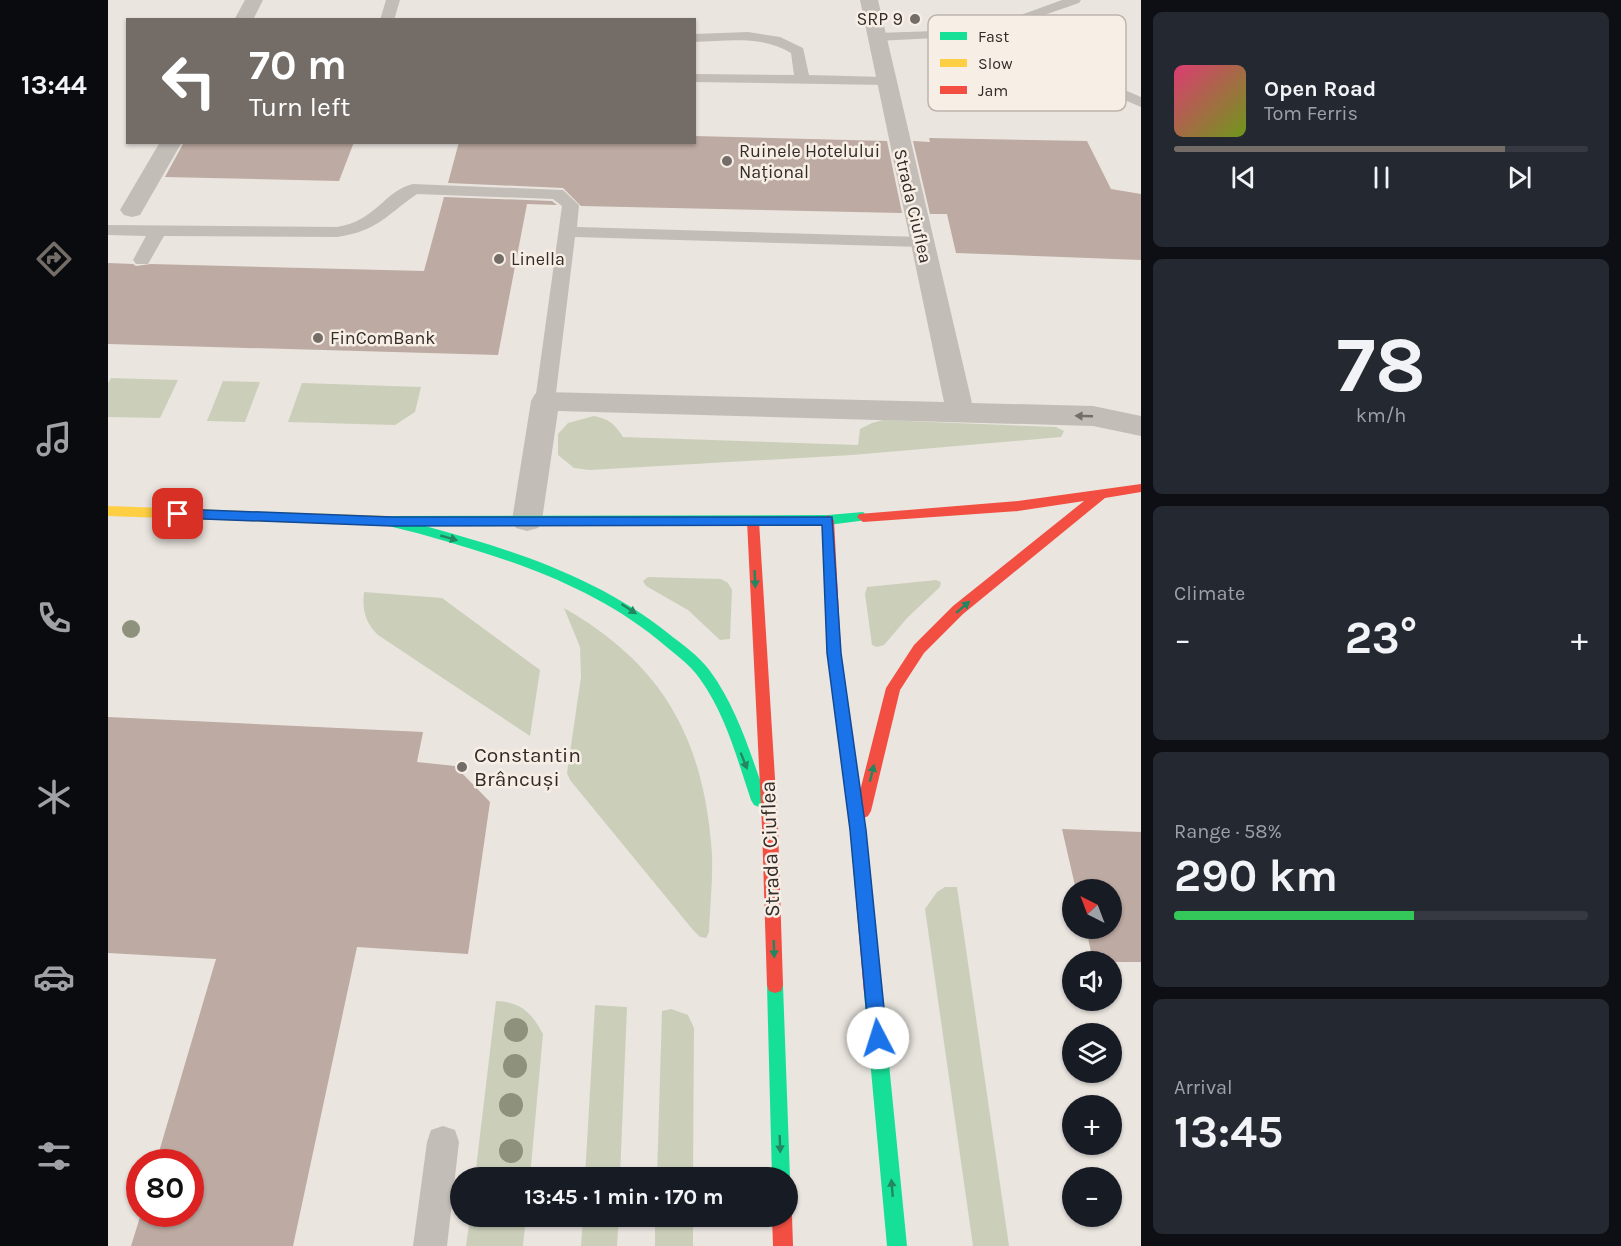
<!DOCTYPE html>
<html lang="en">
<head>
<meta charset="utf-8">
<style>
  :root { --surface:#171b24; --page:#242831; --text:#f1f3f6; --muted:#9ea1a6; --line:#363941; --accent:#736c67 }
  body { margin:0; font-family:Karla,sans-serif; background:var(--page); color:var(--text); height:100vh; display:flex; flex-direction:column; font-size:22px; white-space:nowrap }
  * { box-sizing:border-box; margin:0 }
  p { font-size:20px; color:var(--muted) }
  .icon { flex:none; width:33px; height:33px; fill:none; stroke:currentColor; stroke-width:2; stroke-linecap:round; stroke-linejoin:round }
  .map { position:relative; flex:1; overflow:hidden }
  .side { display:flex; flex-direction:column; gap:12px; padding:12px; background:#0d0f14; width:480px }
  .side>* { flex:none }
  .banner { position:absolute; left:18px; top:18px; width:570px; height:126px; border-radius:0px; box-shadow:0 2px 4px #0004; background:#736c67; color:#fff; overflow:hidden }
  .needle { width:39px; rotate:318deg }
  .fabs { position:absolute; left:954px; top:879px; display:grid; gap:12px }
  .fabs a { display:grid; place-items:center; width:60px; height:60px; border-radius:50%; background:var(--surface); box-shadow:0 2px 4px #0004; font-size:30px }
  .speed { position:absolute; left:18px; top:1149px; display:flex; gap:12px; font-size:30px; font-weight:700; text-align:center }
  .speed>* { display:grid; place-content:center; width:78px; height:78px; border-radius:50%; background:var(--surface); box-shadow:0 2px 4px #0004; line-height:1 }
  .speed .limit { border:9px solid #d22; background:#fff; color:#111 }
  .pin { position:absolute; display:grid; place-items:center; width:51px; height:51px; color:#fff; margin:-26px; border-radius:12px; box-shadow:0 3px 9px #0006 }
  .me { position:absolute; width:66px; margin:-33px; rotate:355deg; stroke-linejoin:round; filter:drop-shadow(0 0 4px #0008) }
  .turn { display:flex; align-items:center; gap:21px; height:126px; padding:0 24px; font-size:27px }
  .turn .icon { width:78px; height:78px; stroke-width:2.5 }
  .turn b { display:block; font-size:42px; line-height:51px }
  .big { font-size:45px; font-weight:700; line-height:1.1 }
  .side .card { flex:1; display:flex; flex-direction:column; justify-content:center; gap:9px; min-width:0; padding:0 21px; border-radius:9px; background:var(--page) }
  .side .dial { align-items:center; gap:0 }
  .dial b { font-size:78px; line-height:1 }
  .song { display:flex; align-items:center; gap:18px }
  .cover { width:72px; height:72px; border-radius:9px; background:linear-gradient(135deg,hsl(340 70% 55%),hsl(80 70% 35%)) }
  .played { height:6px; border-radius:3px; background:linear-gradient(90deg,var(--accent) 80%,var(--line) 80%) }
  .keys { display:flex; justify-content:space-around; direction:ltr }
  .heat { display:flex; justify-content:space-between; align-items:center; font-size:33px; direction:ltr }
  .charge { height:9px; border-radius:4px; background:linear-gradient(90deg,#34c759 58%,var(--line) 0) }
  .trip { position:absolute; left:342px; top:1167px; width:348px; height:60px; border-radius:30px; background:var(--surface); box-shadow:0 2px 4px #0004; font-weight:700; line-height:60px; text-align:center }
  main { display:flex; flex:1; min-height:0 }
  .menu { display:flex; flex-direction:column; width:108px; justify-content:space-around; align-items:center; background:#090b0e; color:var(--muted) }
  .menu .icon { width:42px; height:42px }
  .menu .current { color:var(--accent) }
  .menu b { font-size:27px; color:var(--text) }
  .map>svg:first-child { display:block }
  .green { fill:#cbcfba }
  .building { fill:#bdaaa2 }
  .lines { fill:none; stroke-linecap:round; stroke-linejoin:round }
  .lane { fill:#c3bdb8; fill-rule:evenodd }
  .street { fill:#c3bdb8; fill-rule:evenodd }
  .fast { fill:#16e098; fill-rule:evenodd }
  .slow { fill:#ffcf43; fill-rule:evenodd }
  .jam { fill:#f24e42; fill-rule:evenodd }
  .tree { fill:#8e927d }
  .oneway { fill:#746d68 }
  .oneway2 { fill:#248660 }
  .route { fill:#1a73e8; stroke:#114b97; stroke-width:1.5 }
  .poi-dot { fill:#736c67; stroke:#f7efe6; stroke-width:2 }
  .labels { text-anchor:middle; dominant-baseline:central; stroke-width:5; stroke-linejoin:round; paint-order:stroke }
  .far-poi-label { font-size:18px; fill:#332b27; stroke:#f7efe6; text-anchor:start }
  .far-street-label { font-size:18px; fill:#332b27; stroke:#f7efe6 }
  .poi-label { font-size:21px; fill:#332b27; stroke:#f7efe6; text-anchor:start }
  .street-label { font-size:21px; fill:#332b27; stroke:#f7efe6 }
  .key { fill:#f7efe6; stroke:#bcb4ad; stroke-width:1.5 }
  .key-label { font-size:16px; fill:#332b27 }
</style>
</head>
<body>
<main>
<nav class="menu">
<b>13:44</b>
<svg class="icon current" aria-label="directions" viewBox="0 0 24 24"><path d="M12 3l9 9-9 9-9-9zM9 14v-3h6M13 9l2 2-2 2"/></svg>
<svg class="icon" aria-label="music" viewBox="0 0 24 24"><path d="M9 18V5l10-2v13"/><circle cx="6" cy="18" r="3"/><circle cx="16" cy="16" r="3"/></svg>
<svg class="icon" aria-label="phone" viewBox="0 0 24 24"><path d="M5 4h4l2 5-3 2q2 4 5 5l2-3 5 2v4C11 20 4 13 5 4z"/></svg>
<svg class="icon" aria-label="climate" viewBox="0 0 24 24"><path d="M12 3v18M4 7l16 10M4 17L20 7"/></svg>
<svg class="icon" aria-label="car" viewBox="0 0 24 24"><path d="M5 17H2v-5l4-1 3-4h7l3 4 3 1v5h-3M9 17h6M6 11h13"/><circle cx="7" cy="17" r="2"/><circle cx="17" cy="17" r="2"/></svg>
<svg class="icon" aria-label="filters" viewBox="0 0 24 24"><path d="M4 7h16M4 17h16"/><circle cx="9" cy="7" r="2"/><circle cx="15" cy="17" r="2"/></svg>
</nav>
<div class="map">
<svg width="1033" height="1246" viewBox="0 0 1033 1246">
  <rect width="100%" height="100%" fill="#eae5df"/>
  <g class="green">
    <path d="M3 378 70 380 52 418 0 417V383Z"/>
    <path d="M115 381 152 382 137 422 99 421Z"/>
    <path d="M194 383 313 387 307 412 287 425 180 422Z"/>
    <path d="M486 416C501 419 507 424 515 437L750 445 752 429 764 423 775 420 948 427 956 431 953 437 744 455 482 470 466 468 450 455V434L460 423Z"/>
    <path d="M540 577 613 579 620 583 624 590 622 639 612 640 580 610 538 586 535 581Z"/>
    <path d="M828 580 833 582 832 587 800 617 776 645 769 647 764 645 757 594 759 587Z"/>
    <path d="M256 592 334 598 432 670 422 736 270 635C257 623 254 609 256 592Z"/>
    <path d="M456 608C557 666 596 740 604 854 605 879 602 906 601 932L598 938 592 937 585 930 462 780 459 773 473 677 472 647Z"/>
    <path d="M837 887H849L901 1246H865L817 909 829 892Z"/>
    <path d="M388 1001C413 1002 423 1012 435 1034L422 1177H367Z"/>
    <path d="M487 1005 519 1007 512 1177H477Z"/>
    <path d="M563 1009 580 1015 586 1028 585 1177H549L554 1011Z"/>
    <path d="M362 1217H418L415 1246H358Z"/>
    <path d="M475 1217H511L509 1246H473Z"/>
    <rect x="547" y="1217" width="38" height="29"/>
  </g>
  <g class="building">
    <path d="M586 136 779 141 794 213 473 206 455 188 340 183 351 142H586Z"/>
    <path d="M821 138 979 141 1003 189 1033 194V260L848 253 839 214H822L805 141 822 142Z"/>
    <path d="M76 142H246L231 181 57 177Z"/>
    <path d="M336 197 444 201 449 205 419 204 390 355 0 344V263L25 264 28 266 43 264 316 271Z"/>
    <path d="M0 717 315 732 309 762 347 766 382 802 360 954 249 947 185 1246H23L33 1214H82V1162H48L108 959 0 953Z"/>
    <path d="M954 829 1033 832V962H996L994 952H983L978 928H1004V890H968Z"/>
  </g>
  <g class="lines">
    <g class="lane">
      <path d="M278 0H292L286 20H272Z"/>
      <path d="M954 0H973L971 3 884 33 1033 97V107L867 36 769 41 762 37 769 33 856 30 888 24Z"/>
      <path d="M640 32 672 37 695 48 701 75 777 77 784 81 777 85 586 82V74L686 75 683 53C654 35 619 41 586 42V34Z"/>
      <path d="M305 184 455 190 471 205 469 227 813 237 819 238 822 242 819 246 813 247 467 237 447 401 444 406 437 408 430 406 427 401 454 206 445 199 309 194C277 216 270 231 229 237L56 236 40 264H28L25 260 38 236 0 235V225L229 227C268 221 276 191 305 184Z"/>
      <path d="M335 1126 347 1130 351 1142 339 1246H305L319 1142 323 1130Z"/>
    </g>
    <g class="street">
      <path d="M137 0H155L145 20H126Z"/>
      <path d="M752 0H770L864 403 985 406 1033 416V436L985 426 450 411 434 520 430 528 419 531 408 528 404 520 423 401 427 394 437 392 836 402Z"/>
      <path d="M52 142H74L32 215 24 217 16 215 12 210Z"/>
    </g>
    <g class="fast">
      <path d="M755 512 761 517 759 520 720 525 317 526C405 550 490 577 561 634 575 645 591 656 602 671 630 709 643 756 659 800L656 805 651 807 646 805 643 800C629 759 618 715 592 679 581 663 564 652 549 639 483 586 404 560 323 537 307 532 290 529 275 524L273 521 279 516 720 515Z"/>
      <path d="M667 977 673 979 675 985 682 1178 680 1185V1178H664L659 985 661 979Z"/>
      <path d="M765 984 771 987 774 993 799 1246H779L756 993 759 987Z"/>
    </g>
    <path class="slow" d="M0 506 279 516 285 521 279 526 0 516Z"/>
    <g class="jam">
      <path d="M1033 484V492L997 498 855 614 816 653 792 690 763 811 760 816 756 818 774 993 771 999 765 1002 759 999 756 993 742 830 719 653 714 520 720 515 726 520 733 653 752 791 778 688 806 645 845 606 976 501 910 511 755 522 749 517 751 514 910 501Z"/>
      <path d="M645 516 651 521 670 827 675 985 673 991 667 993 661 991 659 985 654 827 639 521Z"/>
      <path d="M680 1209 684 1216 685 1246H665L664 1216H680Z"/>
    </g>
  </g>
  <g class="tree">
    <circle cx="23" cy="629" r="9"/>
    <circle cx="408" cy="1030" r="12"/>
    <circle cx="407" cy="1066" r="12"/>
    <circle cx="403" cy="1105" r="12"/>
    <circle cx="403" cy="1151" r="12"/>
  </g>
  <defs><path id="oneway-solid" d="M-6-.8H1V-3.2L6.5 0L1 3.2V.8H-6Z" transform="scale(1.5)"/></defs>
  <use class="oneway" href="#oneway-solid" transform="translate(976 416) rotate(-178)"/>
  <g class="oneway2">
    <use href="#oneway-solid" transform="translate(341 538) rotate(16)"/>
    <use href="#oneway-solid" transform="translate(647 579) rotate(87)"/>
    <use href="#oneway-solid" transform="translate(855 607) rotate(-41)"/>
    <use href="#oneway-solid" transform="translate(521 609) rotate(33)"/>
    <use href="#oneway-solid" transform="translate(636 761) rotate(68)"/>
    <use href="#oneway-solid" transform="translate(764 773) rotate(-76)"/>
    <use href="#oneway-solid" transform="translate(666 949) rotate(88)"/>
    <use href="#oneway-solid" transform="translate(672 1144) rotate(88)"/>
    <use href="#oneway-solid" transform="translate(784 1188) rotate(-95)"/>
  </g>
  <path class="route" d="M70 509 284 517H724L733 653 758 830 779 1038 776 1044 770 1047 764 1044 761 1038 742 830 719 653 714 525 284 526 70 518 64 514Z"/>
  <g class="poi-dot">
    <circle cx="807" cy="19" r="6"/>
    <circle cx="619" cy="161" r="6"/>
    <circle cx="391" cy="259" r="6"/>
    <circle cx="210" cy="338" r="6"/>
    <circle cx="354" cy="767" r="6"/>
  </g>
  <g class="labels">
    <g class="far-poi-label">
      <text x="795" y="19" text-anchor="end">SRP 9</text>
      <text x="631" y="151">Ruinele Hotelului<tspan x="631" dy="21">Național</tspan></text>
      <text x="403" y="259">Linella</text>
      <text x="222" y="338">FinComBank</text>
    </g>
    <g class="far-street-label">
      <text transform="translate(805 206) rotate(77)">Strada Ciuflea</text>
    </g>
    <g class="poi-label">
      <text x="366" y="755">Constantin<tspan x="366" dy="24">Brâncuși</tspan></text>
    </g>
    <g class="street-label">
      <text transform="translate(662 849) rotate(-92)">Strada Ciuflea</text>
    </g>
  </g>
  <rect x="820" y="15" width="198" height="96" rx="9" class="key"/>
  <rect x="832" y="32" width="27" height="8" fill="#16e098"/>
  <rect x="832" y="59" width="27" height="8" fill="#ffcf43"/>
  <rect x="832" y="86" width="27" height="8" fill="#f24e42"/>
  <g class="key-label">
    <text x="870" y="42">Fast</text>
    <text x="870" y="69">Slow</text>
    <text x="870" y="96">Jam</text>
  </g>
</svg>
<div class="fabs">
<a><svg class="needle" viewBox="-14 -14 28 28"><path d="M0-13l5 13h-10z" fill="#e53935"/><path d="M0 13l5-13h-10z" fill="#9ea1a6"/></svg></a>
<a><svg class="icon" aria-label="sound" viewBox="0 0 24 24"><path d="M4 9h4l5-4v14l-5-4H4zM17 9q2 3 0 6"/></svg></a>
<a><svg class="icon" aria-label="layers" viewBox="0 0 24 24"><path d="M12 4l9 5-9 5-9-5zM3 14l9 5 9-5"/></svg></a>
<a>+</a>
<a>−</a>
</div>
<div class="speed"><div class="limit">80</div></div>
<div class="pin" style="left:70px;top:514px;background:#d93025"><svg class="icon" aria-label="arrive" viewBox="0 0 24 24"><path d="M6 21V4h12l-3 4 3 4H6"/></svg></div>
<svg class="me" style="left:770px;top:1038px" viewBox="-20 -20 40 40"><circle r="19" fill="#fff"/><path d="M0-13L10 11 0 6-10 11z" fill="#1a73e8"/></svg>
<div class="trip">13:45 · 1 min · 170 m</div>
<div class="banner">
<div class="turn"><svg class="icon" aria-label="left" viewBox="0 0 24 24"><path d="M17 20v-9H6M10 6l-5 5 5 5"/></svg><div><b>70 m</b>Turn left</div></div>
</div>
</div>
<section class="side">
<div class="card">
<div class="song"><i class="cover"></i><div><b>Open Road</b><p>Tom Ferris</p></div></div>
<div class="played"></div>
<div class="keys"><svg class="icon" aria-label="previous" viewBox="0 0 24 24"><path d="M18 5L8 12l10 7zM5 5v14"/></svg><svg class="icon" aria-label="pause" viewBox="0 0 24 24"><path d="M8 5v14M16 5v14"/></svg><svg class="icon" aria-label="next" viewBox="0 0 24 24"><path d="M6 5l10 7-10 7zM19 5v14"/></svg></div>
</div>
<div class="card dial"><b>78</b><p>km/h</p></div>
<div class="card"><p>Climate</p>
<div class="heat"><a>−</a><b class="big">23°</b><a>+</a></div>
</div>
<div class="card"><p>Range · 58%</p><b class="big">290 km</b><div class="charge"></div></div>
<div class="card"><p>Arrival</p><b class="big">13:45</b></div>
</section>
</main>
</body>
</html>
